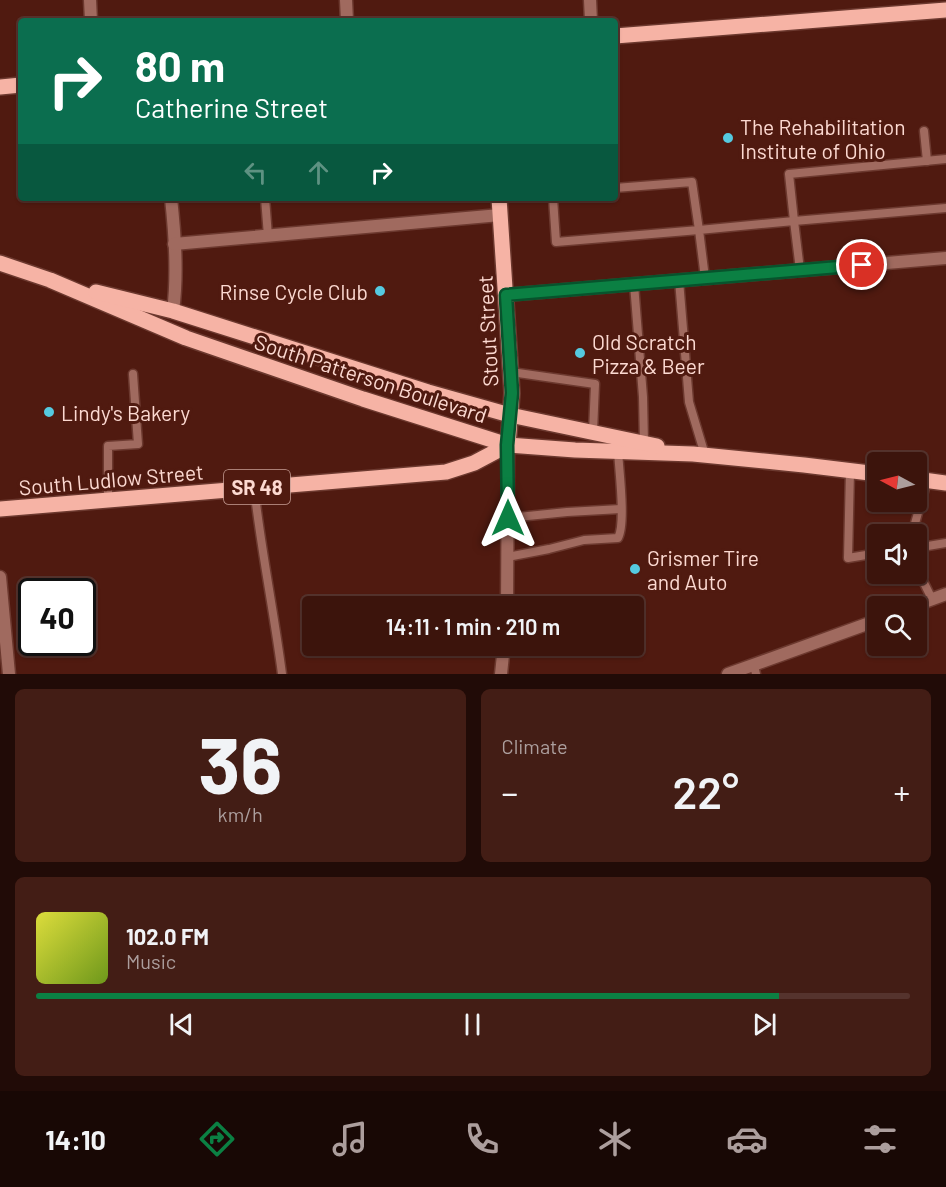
<!DOCTYPE html>
<html lang="en">
<head>
<meta charset="utf-8">
<style>
  :root { --surface:#3c140c; --page:#431d15; --text:#f1f3f6; --muted:#ac9e9d; --line:#55332d; --accent:#0b8043 }
  body { margin:0; font-family:Barlow,sans-serif; background:var(--page); color:var(--text); height:100vh; display:flex; flex-direction:column; font-size:22px; white-space:nowrap }
  * { box-sizing:border-box; margin:0 }
  p { font-size:20px; color:var(--muted) }
  .icon { flex:none; width:33px; height:33px; fill:none; stroke:currentColor; stroke-width:2; stroke-linecap:round; stroke-linejoin:round }
  .map { position:relative; height:674px; overflow:hidden }
  .sheet { display:flex; flex-direction:column; gap:15px; padding:15px; background:#210b07; flex:1 }
  .sheet>* { flex:none }
  .top-card { position:absolute; left:18px; top:18px; width:600px; height:183px; border-radius:6px; box-shadow:0 2px 4px #0004,0 0 0 2px var(--line); background:#0b6e4f; color:#fff; overflow:hidden }
  .needle { width:39px; rotate:277deg }
  .buttons { position:absolute; left:867px; top:452px; display:grid; gap:12px }
  .buttons a { display:grid; place-items:center; width:60px; height:60px; border-radius:6px; background:var(--surface); box-shadow:0 2px 4px #0004,0 0 0 2px var(--line); font-size:30px }
  .speed { position:absolute; left:18px; top:578px; display:flex; gap:12px; font-size:30px; font-weight:700; text-align:center }
  .speed>* { display:grid; place-content:center; width:78px; height:78px; border-radius:50%; background:var(--surface); box-shadow:0 2px 4px #0004,0 0 0 2px var(--line); line-height:1 }
  .speed .limit { border:3px solid #111; border-radius:9px; background:#fff; color:#111 }
  .pin { position:absolute; display:grid; place-items:center; width:51px; height:51px; color:#fff; margin:-26px; border:3px solid #fff; border-radius:50%; box-shadow:0 2px 6px #0007 }
  .me { position:absolute; width:66px; margin:-33px; rotate:0deg; stroke-linejoin:round; filter:drop-shadow(0 0 4px #0008) }
  .turn { display:flex; align-items:center; gap:21px; height:126px; padding:0 18px; font-size:27px }
  .turn .icon { width:78px; height:78px; stroke-width:2.5 }
  .turn b { display:block; font-size:42px; line-height:51px }
  .lanes { display:flex; align-items:center; height:57px; padding:0 18px; background:#0003; justify-content:center; gap:30px; direction:ltr }
  .lanes .off { opacity:.35 }
  .big { font-size:45px; font-weight:600; line-height:1.1 }
  .sheet .widget { flex:1; display:flex; flex-direction:column; justify-content:center; gap:9px; min-width:0; padding:0 21px; border-radius:9px; background:var(--page) }
  .sheet .dial { align-items:center; gap:0 }
  .dial b { font-size:78px; line-height:1 }
  .song { display:flex; align-items:center; gap:18px }
  .cover { width:72px; height:72px; border-radius:9px; background:linear-gradient(135deg,hsl(60 70% 55%),hsl(80 70% 35%)) }
  .played { height:6px; border-radius:3px; background:linear-gradient(90deg,var(--accent) 85%,var(--line) 85%) }
  .keys { display:flex; justify-content:space-around; direction:ltr }
  .heat { display:flex; justify-content:space-between; align-items:center; font-size:33px; direction:ltr }
  .sheet .tiles { flex:1; display:grid; gap:15px; grid-template-columns:1fr 1fr }
  .widget:last-child { grid-column:span 2 }
  .trip { position:absolute; left:302px; top:596px; width:342px; height:60px; border-radius:6px; background:var(--surface); box-shadow:0 2px 4px #0004,0 0 0 2px var(--line); font-weight:600; line-height:60px; text-align:center }
  .tab-bar { display:flex; height:96px; justify-content:space-around; align-items:center; background:#180805; color:var(--muted) }
  .tab-bar .icon { width:42px; height:42px }
  .tab-bar .active { color:var(--accent) }
  .tab-bar b { font-size:27px; color:var(--text) }
  .map>svg:first-child { display:block }
  .lines { fill:none; stroke-linecap:round; stroke-linejoin:round }
  .service-casing { stroke:#6c392f; stroke-width:11 }
  .minor-casing { stroke:#6c392f; stroke-width:15 }
  .tertiary-casing { stroke:#6c392f; stroke-width:15 }
  .primary-casing { stroke:#6c392f; stroke-width:18 }
  .service { stroke:#a06a5f; stroke-width:8 }
  .minor { stroke:#a06a5f; stroke-width:12 }
  .tertiary { stroke:#a06a5f; stroke-width:12 }
  .primary { stroke:#f6b3a5; stroke-width:15 }
  .route-casing { stroke:#07532c; stroke-width:15 }
  .route { stroke:#0b8043; stroke-width:10 }
  .poi-dot { fill:#55cae0; stroke:#501a10; stroke-width:2 }
  .labels { text-anchor:middle; dominant-baseline:central; stroke-width:6; stroke-linejoin:round; paint-order:stroke }
  .shield { fill:#501a10; stroke:#c8a097; stroke-width:1.5 }
  .shield-label { font-size:20px; font-weight:bold; fill:#fcd9d1 }
  .poi-label { font-size:21px; fill:#fcd9d1; stroke:#501a10; text-anchor:start }
  .street-label { font-size:21px; fill:#fcd9d1; stroke:#501a10 }
</style>
</head>
<body>
<div class="map">
<svg width="946" height="674" viewBox="0 0 946 674">
  <rect width="100%" height="100%" fill="#501a10"/>
  <g class="lines">
    <g class="service-casing">
      <g id="service">
        <path d="M924 131 927 161"/>
        <path d="M946 159 789 174 794 221 946 208"/>
        <path d="M265 198 268 236"/>
        <path d="M553 198 556 242 699 230 692 182 615 188"/>
        <path d="M705 278 699 230 794 221 800 270"/>
        <path d="M679 280 689 402 705 455"/>
        <path d="M634 284 643 397 644 443"/>
        <path d="M511 372 595 384 593 432"/>
        <path d="M850 471 848 558 878 553"/>
        <path d="M254 487C261 550 274 612 282 674"/>
        <path d="M108 500V446L138 444 133 374"/>
        <path d="M508 518 567 512 621 509"/>
        <path d="M912 534 927 481"/>
        <path d="M916 548 946 543"/>
        <path d="M507 557 549 549 584 540 618 538C626 524 619 470 618 451"/>
        <path d="M916 567 932 599"/>
        <path d="M754 665 756 674"/>
      </g>
    </g>
    <g class="minor-casing">
      <g id="minor">
        <path d="M90 0 91 21"/>
        <path d="M346 0 347 21"/>
        <path d="M590 0 591 21"/>
        <path d="M171 198C175 235 178 274 173 311"/>
        <path d="M174 244 500 215"/>
        <path d="M506 295 946 258"/>
        <path d="M0 577 9 674"/>
      </g>
    </g>
    <g class="tertiary-casing">
      <g id="tertiary">
        <path d="M507 606 508 445"/>
        <path d="M914 606 946 594"/>
        <path d="M501 674 504 645"/>
        <path d="M728 674 878 620"/>
      </g>
    </g>
    <g class="primary-casing">
      <g id="primary">
        <path d="M615 36 946 10"/>
        <path d="M0 87 21 85"/>
        <path d="M499 198 512 393 508 445"/>
        <path d="M0 263 50 280 186 338 363 399 508 445 575 450 693 454 804 465 878 474"/>
        <path d="M96 292 173 311 428 392 510 415 657 446"/>
        <path d="M916 479 946 483"/>
        <path d="M0 509 446 472 474 463 508 445"/>
      </g>
    </g>
    <use href="#service" class="service"/>
    <use href="#minor" class="minor"/>
    <use href="#tertiary" class="tertiary"/>
    <use href="#primary" class="primary"/>
  </g>
  <g class="lines">
    <g class="route-casing">
      <path id="route" d="M508 518 507 445 512 393 506 295 862 265"/>
    </g>
    <use href="#route" class="route"/>
  </g>
  <g class="poi-dot">
    <circle cx="728" cy="138" r="6"/>
    <circle cx="380" cy="291" r="6"/>
    <circle cx="580" cy="353" r="6"/>
    <circle cx="49" cy="412" r="6"/>
    <circle cx="635" cy="569" r="6"/>
  </g>
  <g class="labels">
    <rect class="shield" x="224" y="470" width="66" height="34" rx="4.5"/>
    <g class="shield-label">
      <text x="257" y="487">SR 48</text>
    </g>
    <g class="poi-label">
      <text x="740" y="126">The Rehabilitation<tspan x="740" dy="24">Institute of Ohio</tspan></text>
      <text x="368" y="291" text-anchor="end">Rinse Cycle Club</text>
      <text x="592" y="341">Old Scratch<tspan x="592" dy="24">Pizza &amp; Beer</tspan></text>
      <text x="61" y="412">Lindy's Bakery</text>
      <text x="647" y="557">Grismer Tire<tspan x="647" dy="24">and Auto</tspan></text>
    </g>
    <g class="street-label">
      <text transform="translate(487 331) rotate(-93)">Stout Street</text>
      <text transform="translate(371 378) rotate(18)">South Patterson Boulevard</text>
      <text transform="translate(111 479) rotate(-5)">South Ludlow Street</text>
    </g>
  </g>
</svg>
<div class="buttons">
<a><svg class="needle" viewBox="-14 -14 28 28"><path d="M0-13l5 13h-10z" fill="#e53935"/><path d="M0 13l5-13h-10z" fill="#ac9e9d"/></svg></a>
<a><svg class="icon" aria-label="sound" viewBox="0 0 24 24"><path d="M4 9h4l5-4v14l-5-4H4zM17 9q2 3 0 6"/></svg></a>
<a><svg class="icon" aria-label="search" viewBox="0 0 24 24"><circle cx="10" cy="10" r="6"/><path d="M15 15l6 6"/></svg></a>
</div>
<div class="speed"><div class="limit">40</div></div>
<div class="pin" style="left:862px;top:265px;background:#d93025"><svg class="icon" aria-label="arrive" viewBox="0 0 24 24"><path d="M6 21V4h12l-3 4 3 4H6"/></svg></div>
<svg class="me" style="left:508px;top:518px" viewBox="-20 -20 40 40"><path d="M0-17L14 15 0 8-14 15z" fill="#0b8043" stroke="#fff" stroke-width="4"/></svg>
<div class="trip">14:11 · 1 min · 210 m</div>
<div class="top-card">
<div class="turn"><svg class="icon" aria-label="right" viewBox="0 0 24 24"><path d="M7 20v-9h11M14 6l5 5-5 5"/></svg><div><b>80 m</b>Catherine Street</div></div>
<div class="lanes"><svg class="icon off" aria-label="left" viewBox="0 0 24 24"><path d="M17 20v-9H6M10 6l-5 5 5 5"/></svg><svg class="icon off" aria-label="ahead" viewBox="0 0 24 24"><path d="M12 20V5M6 11l6-6 6 6"/></svg><svg class="icon" aria-label="right" viewBox="0 0 24 24"><path d="M7 20v-9h11M14 6l5 5-5 5"/></svg></div>
</div>
</div>
<section class="sheet">
<div class="tiles">
<div class="widget dial"><b>36</b><p>km/h</p></div>
<div class="widget"><p>Climate</p>
<div class="heat"><a>−</a><b class="big">22°</b><a>+</a></div>
</div>
<div class="widget">
<div class="song"><i class="cover"></i><div><b>102.0 FM</b><p>Music</p></div></div>
<div class="played"></div>
<div class="keys"><svg class="icon" aria-label="previous" viewBox="0 0 24 24"><path d="M18 5L8 12l10 7zM5 5v14"/></svg><svg class="icon" aria-label="pause" viewBox="0 0 24 24"><path d="M8 5v14M16 5v14"/></svg><svg class="icon" aria-label="next" viewBox="0 0 24 24"><path d="M6 5l10 7-10 7zM19 5v14"/></svg></div>
</div>
</div>
</section>
<nav class="tab-bar">
<b>14:10</b>
<svg class="icon active" aria-label="directions" viewBox="0 0 24 24"><path d="M12 3l9 9-9 9-9-9zM9 14v-3h6M13 9l2 2-2 2"/></svg>
<svg class="icon" aria-label="music" viewBox="0 0 24 24"><path d="M9 18V5l10-2v13"/><circle cx="6" cy="18" r="3"/><circle cx="16" cy="16" r="3"/></svg>
<svg class="icon" aria-label="phone" viewBox="0 0 24 24"><path d="M5 4h4l2 5-3 2q2 4 5 5l2-3 5 2v4C11 20 4 13 5 4z"/></svg>
<svg class="icon" aria-label="climate" viewBox="0 0 24 24"><path d="M12 3v18M4 7l16 10M4 17L20 7"/></svg>
<svg class="icon" aria-label="car" viewBox="0 0 24 24"><path d="M5 17H2v-5l4-1 3-4h7l3 4 3 1v5h-3M9 17h6M6 11h13"/><circle cx="7" cy="17" r="2"/><circle cx="17" cy="17" r="2"/></svg>
<svg class="icon" aria-label="filters" viewBox="0 0 24 24"><path d="M4 7h16M4 17h16"/><circle cx="9" cy="7" r="2"/><circle cx="15" cy="17" r="2"/></svg>
</nav>
</body>
</html>
